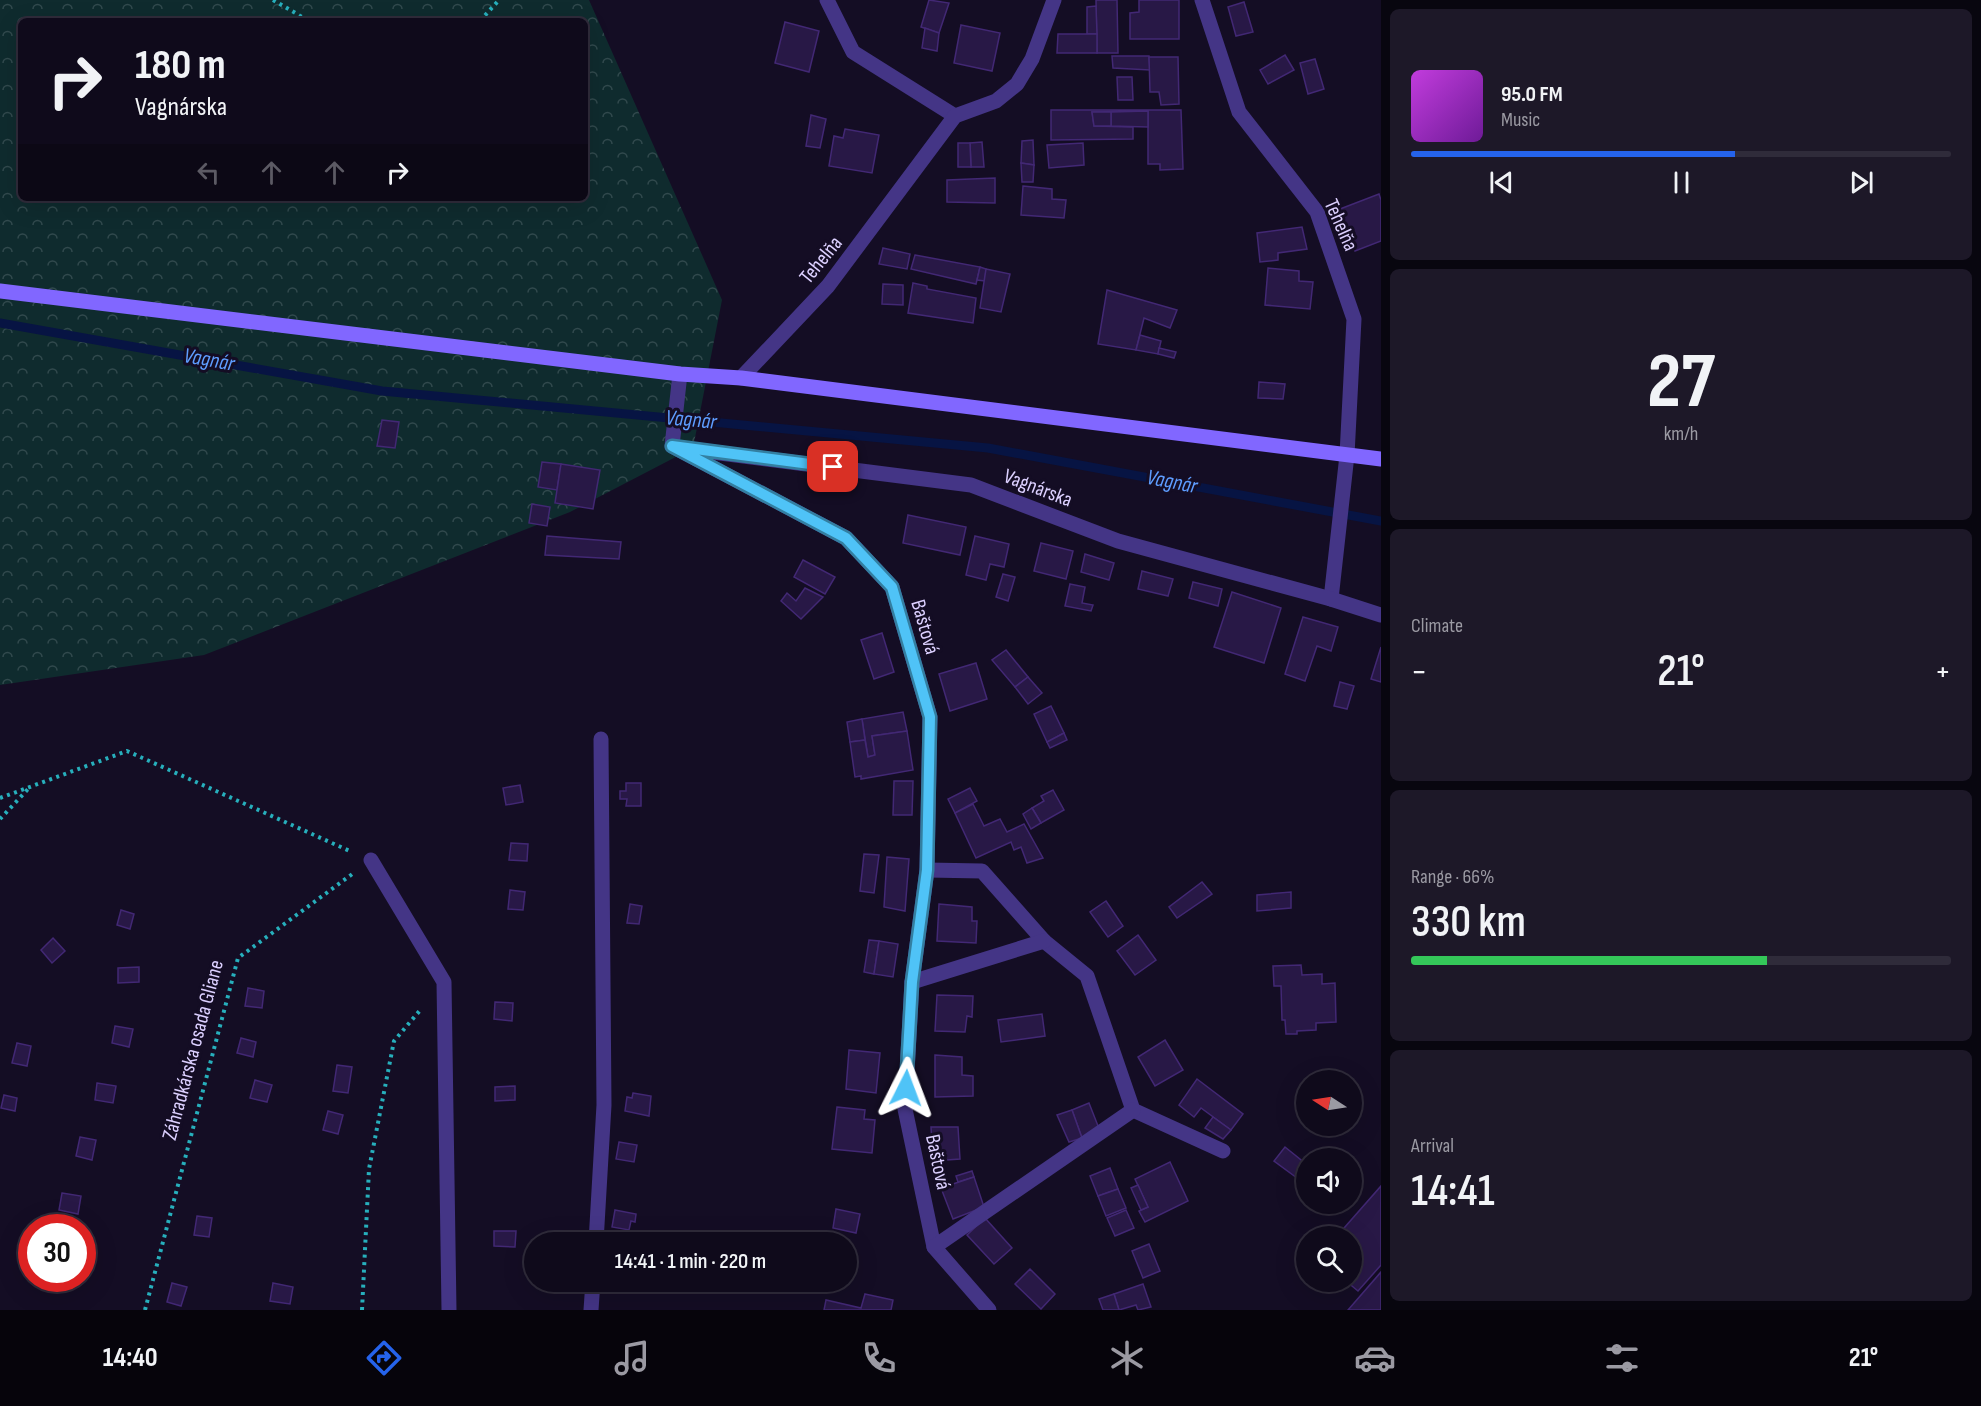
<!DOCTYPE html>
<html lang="en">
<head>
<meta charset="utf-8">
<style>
  :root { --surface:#0f0a1b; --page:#1d1828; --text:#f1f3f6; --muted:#9b9aa3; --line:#2f2b3a; --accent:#2563eb }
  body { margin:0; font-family:"Sofia Sans Condensed",sans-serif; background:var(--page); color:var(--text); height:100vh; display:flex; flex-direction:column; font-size:22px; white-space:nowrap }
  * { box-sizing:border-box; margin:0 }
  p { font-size:20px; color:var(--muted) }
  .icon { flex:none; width:33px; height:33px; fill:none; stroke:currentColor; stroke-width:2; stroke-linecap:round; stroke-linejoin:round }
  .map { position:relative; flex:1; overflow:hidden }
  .drawer { display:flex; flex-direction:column; gap:9px; padding:9px; background:#08060f; width:600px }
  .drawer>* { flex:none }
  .guide { position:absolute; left:18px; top:18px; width:570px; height:183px; border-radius:9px; box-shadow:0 6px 24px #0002,0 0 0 2px var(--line); background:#0f0a1b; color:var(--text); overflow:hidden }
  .needle { width:39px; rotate:282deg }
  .buttons { position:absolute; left:1296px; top:1070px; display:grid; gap:12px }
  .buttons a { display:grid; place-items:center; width:66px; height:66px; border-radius:50%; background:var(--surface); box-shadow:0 6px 24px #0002,0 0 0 2px var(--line); font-size:30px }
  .speed { position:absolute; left:18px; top:1214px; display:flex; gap:12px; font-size:30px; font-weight:700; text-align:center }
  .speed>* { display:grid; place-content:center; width:78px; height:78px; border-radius:50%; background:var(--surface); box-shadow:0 6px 24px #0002,0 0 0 2px var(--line); line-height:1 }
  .speed .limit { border:9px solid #d22; background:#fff; color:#111 }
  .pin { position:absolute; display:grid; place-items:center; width:51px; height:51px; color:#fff; margin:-26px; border-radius:12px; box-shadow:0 3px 9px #0006 }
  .me { position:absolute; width:66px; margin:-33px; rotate:3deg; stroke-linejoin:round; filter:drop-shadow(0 0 4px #0008) }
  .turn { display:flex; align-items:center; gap:21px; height:126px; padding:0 18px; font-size:27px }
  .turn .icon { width:78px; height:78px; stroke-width:2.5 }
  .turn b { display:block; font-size:42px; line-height:51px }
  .lanes { display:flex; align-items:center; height:57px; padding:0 18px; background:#0003; justify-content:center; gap:30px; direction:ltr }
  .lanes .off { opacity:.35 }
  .big { font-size:45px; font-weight:600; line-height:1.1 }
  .drawer .card { flex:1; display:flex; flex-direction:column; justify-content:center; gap:9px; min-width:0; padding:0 21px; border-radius:9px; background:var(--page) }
  .drawer .dial { align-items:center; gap:0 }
  .dial b { font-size:78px; line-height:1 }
  .song { display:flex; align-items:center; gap:18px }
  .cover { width:72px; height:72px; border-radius:9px; background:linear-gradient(135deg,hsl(290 70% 55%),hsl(280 70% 35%)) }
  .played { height:6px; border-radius:3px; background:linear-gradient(90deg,var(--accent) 60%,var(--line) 60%) }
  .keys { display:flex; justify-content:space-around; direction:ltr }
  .heat { display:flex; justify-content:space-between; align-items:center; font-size:33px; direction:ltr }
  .charge { height:9px; border-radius:4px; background:linear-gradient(90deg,#34c759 66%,var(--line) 0) }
  .trip { position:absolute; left:524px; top:1232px; width:333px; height:60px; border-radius:30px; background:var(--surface); box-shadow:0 6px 24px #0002,0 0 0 2px var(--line); font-weight:600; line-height:60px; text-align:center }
  .dock { display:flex; height:96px; justify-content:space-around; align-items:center; background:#06040b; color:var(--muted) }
  .dock .icon { width:42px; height:42px }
  .dock .selected { color:var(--accent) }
  .dock b { font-size:27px; color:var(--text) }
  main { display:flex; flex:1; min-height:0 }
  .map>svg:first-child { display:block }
  .forest { fill:url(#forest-crowns); fill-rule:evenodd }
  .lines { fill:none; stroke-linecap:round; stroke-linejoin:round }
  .stream { stroke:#071443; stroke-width:9 }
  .building { fill:#281846; stroke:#422874; stroke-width:1.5 }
  .path { stroke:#27afbc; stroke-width:4; stroke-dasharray:3 4.5; stroke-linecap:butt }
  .street { stroke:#443586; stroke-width:15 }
  .secondary { stroke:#8167ff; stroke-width:15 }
  .route-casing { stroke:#337fa1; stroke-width:15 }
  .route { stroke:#4fc3f7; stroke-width:10 }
  .labels { text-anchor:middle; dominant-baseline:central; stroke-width:6; stroke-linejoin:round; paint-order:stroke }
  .street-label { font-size:21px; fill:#dcd0ff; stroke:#140d24 }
  .water-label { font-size:22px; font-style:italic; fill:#5e9dff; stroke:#140d24 }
</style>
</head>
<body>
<main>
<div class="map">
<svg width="1381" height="1310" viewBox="0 0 1381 1310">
  <defs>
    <pattern id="forest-crowns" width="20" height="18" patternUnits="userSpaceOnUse" patternTransform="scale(1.5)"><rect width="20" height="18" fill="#0f2b2e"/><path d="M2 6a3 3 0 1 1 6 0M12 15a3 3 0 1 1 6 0" fill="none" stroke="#31494d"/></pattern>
  </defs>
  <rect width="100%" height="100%" fill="#140d24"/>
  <path class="forest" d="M0 0H589L722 300 693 448 570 512 204 655 0 685ZM21 21H585V198H21Z"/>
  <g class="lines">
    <path class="stream" d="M0 323 382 391 988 448 1381 521"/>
  </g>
  <g class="building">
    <path d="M929 0 949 3 939 33 921 27Z"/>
    <path d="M1096 0H1117L1118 53H1097Z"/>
    <path d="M1139 0H1179V39H1130V13L1139 12Z"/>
    <path d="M1244 2 1253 32 1236 36 1228 7Z"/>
    <path d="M1096 6 1097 34H1087V7Z"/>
    <path d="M785 22 819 31 809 72 775 63Z"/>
    <path d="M961 25 1000 33 992 71 954 63Z"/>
    <path d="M925 28 939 33 937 51 922 48Z"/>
    <path d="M1058 34H1097V53H1057Z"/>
    <path d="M1285 55 1294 70 1268 84 1260 70Z"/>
    <path d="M1112 56H1149L1150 70 1113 68Z"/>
    <path d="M1149 57H1178L1179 104 1161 105 1159 92H1150Z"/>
    <path d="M1315 59 1324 89 1308 94 1300 63Z"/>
    <path d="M1117 77H1132L1133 100H1118Z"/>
    <path d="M1051 110H1181L1183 169 1160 170V164H1148V111L1092 112 1094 126 1133 127V139L1051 140Z"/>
    <path d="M1148 111V127L1111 126V112Z"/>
    <path d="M1092 112H1111V126H1094Z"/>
    <path d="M811 115 826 119 820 148 806 146Z"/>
    <path d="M845 129 879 135 872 173 829 166 834 136 843 138Z"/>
    <path d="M1033 140 1034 165 1021 163 1022 141Z"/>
    <path d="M982 142 984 167H971L970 143Z"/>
    <path d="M958 143H970L971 167H958Z"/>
    <path d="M1083 143 1084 165 1049 168 1047 145Z"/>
    <path d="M1021 163 1034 165 1033 182H1022Z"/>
    <path d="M995 178V203L947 202V180Z"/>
    <path d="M1023 186 1052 189V199L1066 200 1064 218 1021 215Z"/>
    <path d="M1379 194 1381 200V241L1355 251 1340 209Z"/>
    <path d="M1302 227 1307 249 1278 253V260L1260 262 1257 233Z"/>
    <path d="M883 248 910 254 907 269 879 264Z"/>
    <path d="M915 255 980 267 976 284 911 269Z"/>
    <path d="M980 267 986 269 985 281 977 280Z"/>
    <path d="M1268 268 1299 271V281L1313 282 1310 309 1265 305Z"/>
    <path d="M986 269 1010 274 1001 312 980 308Z"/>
    <path d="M913 283 927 286V289L976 298 973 323 908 313Z"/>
    <path d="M883 284 903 285V305L882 304Z"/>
    <path d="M1107 290 1177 310 1170 328 1144 318 1136 350 1098 344Z"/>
    <path d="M1140 335 1161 341 1158 354 1136 350Z"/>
    <path d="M1159 348 1176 352 1174 358 1158 354Z"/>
    <path d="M1259 382 1285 384 1283 399 1258 398Z"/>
    <path d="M382 420 399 422 395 448 377 446Z"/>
    <path d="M542 462 561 464 557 490 538 487Z"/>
    <path d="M561 464 600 470 593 509 555 503Z"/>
    <path d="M532 504 550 507 547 526 529 523Z"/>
    <path d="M908 515 966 527 960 555 903 543Z"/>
    <path d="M547 536 621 542 619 559 545 555Z"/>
    <path d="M975 536 1009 544 1004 567 990 564 986 580 966 575Z"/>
    <path d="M1041 543 1073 551 1066 579 1034 571Z"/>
    <path d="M1085 554 1114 563 1109 580 1081 572Z"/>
    <path d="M803 560 835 577 825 594 794 577Z"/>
    <path d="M1142 571 1173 579 1168 596 1138 589Z"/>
    <path d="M1003 574 1015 577 1008 601 996 597Z"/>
    <path d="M1193 582 1222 589 1218 606 1189 598Z"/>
    <path d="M1070 584 1085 587 1082 603 1093 605 1091 611 1065 606Z"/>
    <path d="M805 588 823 597 801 619 781 601 787 593 796 601Z"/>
    <path d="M1232 592 1281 608 1264 663 1214 647Z"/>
    <path d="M1303 617 1338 627 1331 651 1317 646 1305 681 1285 674Z"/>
    <path d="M882 633 894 672 874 679 861 640Z"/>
    <path d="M1381 647V682L1371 679Z"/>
    <path d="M1006 650 1028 677 1015 687 992 660Z"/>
    <path d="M976 663 987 699 950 711 939 674Z"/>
    <path d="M1028 677 1042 693 1028 704 1015 687Z"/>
    <path d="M1340 682 1354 686 1347 709 1334 706Z"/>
    <path d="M1051 706 1064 733 1047 742 1034 714Z"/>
    <path d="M903 712 907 731 872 736 875 755 868 757 862 719Z"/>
    <path d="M862 719 865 740 850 742 847 722Z"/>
    <path d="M907 731 913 770 861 779V776L855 777 850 742 865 740 868 757 875 755 872 736Z"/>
    <path d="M1064 733 1067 740 1050 748 1047 742Z"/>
    <path d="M894 781H913L912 815H893Z"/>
    <path d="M626 783H641V806H626L627 799H620V791H626Z"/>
    <path d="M520 785 523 802 506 805 503 788Z"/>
    <path d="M970 788 977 801 955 813 948 799Z"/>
    <path d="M1053 790 1064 810 1041 823 1032 808 1044 801 1041 796Z"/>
    <path d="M973 804 984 826 1000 819 1007 832 1024 824 1043 858 1027 863 1021 847 1014 850 1011 842 976 858 955 813Z"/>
    <path d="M1032 808 1041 823 1031 829 1023 814Z"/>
    <path d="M511 843 528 844 527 861 509 860Z"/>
    <path d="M864 854 879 855 874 893 860 891Z"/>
    <path d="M887 857 909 859 905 911 884 907Z"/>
    <path d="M1202 882 1212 894 1177 918 1169 907Z"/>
    <path d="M510 890 525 892 523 910 508 909Z"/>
    <path d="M1291 892V908L1257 911V895Z"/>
    <path d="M1106 901 1123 926 1108 937 1090 912Z"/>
    <path d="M630 904 642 906 639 924 627 923Z"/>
    <path d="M939 904 972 907V921H977L976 943 937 941Z"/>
    <path d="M121 910 134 914 130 929 117 925Z"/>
    <path d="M1138 935 1156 960 1135 975 1117 951Z"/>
    <path d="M53 938 65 951 52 963 41 950Z"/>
    <path d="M869 940 879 941 874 974 864 972Z"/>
    <path d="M879 941 898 944 893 977 874 974Z"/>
    <path d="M1301 965 1302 975 1322 974V984L1335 983 1336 1022 1316 1023V1030L1297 1031V1034H1286L1285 1020H1282L1281 986H1274L1273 966Z"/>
    <path d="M139 967V982L118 983V968Z"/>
    <path d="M248 988 264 991 262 1008 245 1006Z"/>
    <path d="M937 995 973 996 972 1017 967 1016 965 1032 935 1031Z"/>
    <path d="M495 1002 513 1003 512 1021 494 1019Z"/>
    <path d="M1042 1014 1045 1036 1001 1042 998 1020Z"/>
    <path d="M115 1026 133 1029 129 1047 112 1043Z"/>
    <path d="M241 1038 256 1042 253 1057 237 1053Z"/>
    <path d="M1165 1040 1183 1070 1155 1086 1138 1057Z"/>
    <path d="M17 1043 31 1046 27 1066 12 1063Z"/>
    <path d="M849 1050 880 1053 876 1093 846 1089Z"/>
    <path d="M935 1055 962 1057V1075L973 1076V1096L935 1097Z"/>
    <path d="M337 1065 352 1067 348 1093 333 1091Z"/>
    <path d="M1197 1079 1243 1114 1231 1130 1201 1108 1194 1117 1179 1105Z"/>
    <path d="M255 1080 272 1085 267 1102 250 1098Z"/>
    <path d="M97 1083 116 1086 113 1103 95 1100Z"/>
    <path d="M515 1086V1100L495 1101V1087Z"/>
    <path d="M633 1093 651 1096 649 1116 625 1111 627 1097 632 1098Z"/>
    <path d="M4 1095 17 1098 15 1111 1 1108Z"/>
    <path d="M1089 1103 1100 1131 1082 1138 1072 1110Z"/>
    <path d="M837 1107 865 1110 864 1119 875 1120 872 1153 832 1149Z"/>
    <path d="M1072 1110 1082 1138 1069 1142 1057 1115Z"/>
    <path d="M328 1111 343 1115 338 1134 323 1130Z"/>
    <path d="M1213 1117 1231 1130 1223 1139 1205 1128Z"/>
    <path d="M931 1127H958L960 1159 933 1161Z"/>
    <path d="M80 1137 96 1140 92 1160 76 1156Z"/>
    <path d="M619 1142 637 1145 634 1162 616 1159Z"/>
    <path d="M1285 1147 1306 1164 1297 1178 1274 1161Z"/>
    <path d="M1170 1162 1188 1201 1145 1222 1139 1211 1148 1207 1135 1179Z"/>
    <path d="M1110 1168 1118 1189 1098 1196 1090 1176Z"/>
    <path d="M972 1171 974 1177 958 1182 956 1176Z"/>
    <path d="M974 1177 984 1207 953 1219 941 1188Z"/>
    <path d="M1138 1185 1148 1207 1141 1210 1131 1188Z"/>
    <path d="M1381 1186V1265L1358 1291 1346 1281H1352V1236H1337Z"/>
    <path d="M1118 1189 1126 1208 1106 1216 1098 1196Z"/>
    <path d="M62 1193 81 1196 78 1214 59 1210Z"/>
    <path d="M836 1209 860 1214 856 1233 833 1228Z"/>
    <path d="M615 1210 636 1214 635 1222 631 1221 629 1230 612 1227Z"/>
    <path d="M1126 1210 1134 1228 1115 1236 1107 1218Z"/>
    <path d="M197 1216 212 1218 209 1237 194 1235Z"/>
    <path d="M985 1218 1012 1248 994 1264 967 1235Z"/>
    <path d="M494 1231H516L515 1247 494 1246Z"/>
    <path d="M1149 1244 1160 1271 1143 1278 1132 1251Z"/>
    <path d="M1030 1269 1055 1294 1041 1309 1015 1284Z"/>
    <path d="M1381 1272V1310H1348Z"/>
    <path d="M172 1283 187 1287 181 1306 167 1302Z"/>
    <path d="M273 1283 293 1287 290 1304 270 1301Z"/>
    <path d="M1143 1284 1151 1307 1138 1310 1136 1305 1119 1310 1114 1294Z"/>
    <path d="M865 1294 893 1300 891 1310H824L826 1300 861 1308Z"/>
    <path d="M1114 1294 1119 1310H1103L1099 1299Z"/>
  </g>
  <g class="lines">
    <g class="path">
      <path d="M273 0 309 21"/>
      <path d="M480 21 499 0"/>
      <path d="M0 798 127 751 352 852"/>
      <path d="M0 819 29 788"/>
      <path d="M145 1310 238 958 355 872"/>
      <path d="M362 1310 369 1169 394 1041 422 1008"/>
    </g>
    <g class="street">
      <path d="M827 0 853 52 955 116"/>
      <path d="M1202 0 1239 112 1317 212 1354 319 1347 455 1331 599"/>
      <path d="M680 374 672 446 846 538 892 587 930 717 927 870 912 982 905 1109 934 1247 989 1310"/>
      <path d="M741 378 828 286 955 116 996 101 1017 84 1032 59 1054 0"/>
      <path d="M681 448 971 485 1118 541 1331 599 1381 615"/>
      <path d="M371 860 444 982 449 1310"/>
      <path d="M927 870 982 871 1044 941 1087 976 1133 1110 1223 1151"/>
      <path d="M912 982 1044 941"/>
      <path d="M596 1242 604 1105 601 739"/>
      <path d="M934 1247 1133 1110"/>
      <path d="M591 1310 593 1281"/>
    </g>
    <path class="secondary" d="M0 291 680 374 741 378 1381 459"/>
  </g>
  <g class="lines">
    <g class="route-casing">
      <path id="route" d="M833 467 672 446 846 538 892 587 930 717 927 870 912 982 906 1088"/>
    </g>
    <use href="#route" class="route"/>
  </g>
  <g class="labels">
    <g class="street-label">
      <text transform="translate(1341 225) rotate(66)">Tehelňa</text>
      <text transform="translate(821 260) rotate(-51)">Tehelňa</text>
      <text transform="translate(1038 488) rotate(21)">Vagnárska</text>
      <text transform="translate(925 627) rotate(74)">Baštová</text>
      <text transform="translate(193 1050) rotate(-75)">Záhradkárska osada Gliane</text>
      <text transform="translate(938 1162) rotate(78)">Baštová</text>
    </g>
    <g class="water-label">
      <text transform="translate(209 360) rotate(10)">Vagnár</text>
      <text transform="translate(691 420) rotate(5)">Vagnár</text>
      <text transform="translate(1172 482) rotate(11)">Vagnár</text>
    </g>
  </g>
</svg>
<div class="buttons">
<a><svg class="needle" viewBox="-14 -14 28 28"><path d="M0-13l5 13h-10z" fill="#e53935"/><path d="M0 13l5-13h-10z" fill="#9b9aa3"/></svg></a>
<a><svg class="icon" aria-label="sound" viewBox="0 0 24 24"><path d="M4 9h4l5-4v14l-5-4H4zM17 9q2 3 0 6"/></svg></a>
<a><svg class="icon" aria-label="search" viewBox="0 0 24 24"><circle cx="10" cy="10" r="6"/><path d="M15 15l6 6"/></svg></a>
</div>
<div class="speed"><div class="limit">30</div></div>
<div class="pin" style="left:833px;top:467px;background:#d93025"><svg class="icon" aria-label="arrive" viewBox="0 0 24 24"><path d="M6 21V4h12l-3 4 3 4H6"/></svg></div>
<svg class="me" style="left:906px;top:1088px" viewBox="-20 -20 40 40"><path d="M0-17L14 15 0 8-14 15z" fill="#4fc3f7" stroke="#fff" stroke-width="4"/></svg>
<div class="trip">14:41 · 1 min · 220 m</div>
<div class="guide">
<div class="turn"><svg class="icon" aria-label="right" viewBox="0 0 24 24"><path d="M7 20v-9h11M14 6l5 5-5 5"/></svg><div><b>180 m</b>Vagnárska</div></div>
<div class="lanes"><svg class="icon off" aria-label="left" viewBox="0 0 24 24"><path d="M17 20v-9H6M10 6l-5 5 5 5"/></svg><svg class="icon off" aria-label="ahead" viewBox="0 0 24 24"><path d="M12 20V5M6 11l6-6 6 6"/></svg><svg class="icon off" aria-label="ahead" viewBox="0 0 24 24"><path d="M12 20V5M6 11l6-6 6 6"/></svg><svg class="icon" aria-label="right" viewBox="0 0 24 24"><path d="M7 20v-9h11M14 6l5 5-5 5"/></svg></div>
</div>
</div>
<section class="drawer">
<div class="card">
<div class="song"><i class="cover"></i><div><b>95.0 FM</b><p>Music</p></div></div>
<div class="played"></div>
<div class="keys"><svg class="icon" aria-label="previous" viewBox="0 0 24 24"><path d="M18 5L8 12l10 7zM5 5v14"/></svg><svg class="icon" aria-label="pause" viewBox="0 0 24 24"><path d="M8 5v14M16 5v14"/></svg><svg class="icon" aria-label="next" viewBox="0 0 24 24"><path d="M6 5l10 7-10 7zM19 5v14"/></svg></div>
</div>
<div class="card dial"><b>27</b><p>km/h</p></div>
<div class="card"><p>Climate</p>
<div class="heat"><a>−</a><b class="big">21°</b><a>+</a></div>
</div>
<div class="card"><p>Range · 66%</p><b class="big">330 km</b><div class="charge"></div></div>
<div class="card"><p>Arrival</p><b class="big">14:41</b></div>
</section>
</main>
<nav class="dock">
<b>14:40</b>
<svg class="icon selected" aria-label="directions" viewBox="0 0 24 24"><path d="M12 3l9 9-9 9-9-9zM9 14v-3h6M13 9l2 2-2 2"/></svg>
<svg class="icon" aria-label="music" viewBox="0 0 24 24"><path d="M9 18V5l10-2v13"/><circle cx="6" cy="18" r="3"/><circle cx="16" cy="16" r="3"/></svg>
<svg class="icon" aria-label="phone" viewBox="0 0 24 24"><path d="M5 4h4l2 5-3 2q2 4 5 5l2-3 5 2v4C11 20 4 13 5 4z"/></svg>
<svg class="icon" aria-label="climate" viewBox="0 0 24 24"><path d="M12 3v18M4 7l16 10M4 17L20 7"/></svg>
<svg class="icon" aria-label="car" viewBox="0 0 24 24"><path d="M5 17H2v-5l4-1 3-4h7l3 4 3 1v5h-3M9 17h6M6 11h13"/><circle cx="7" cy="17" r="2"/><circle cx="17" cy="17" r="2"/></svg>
<svg class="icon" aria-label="filters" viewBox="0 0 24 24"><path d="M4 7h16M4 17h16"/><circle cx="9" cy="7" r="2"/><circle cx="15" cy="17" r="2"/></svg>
<b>21°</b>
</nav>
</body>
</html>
